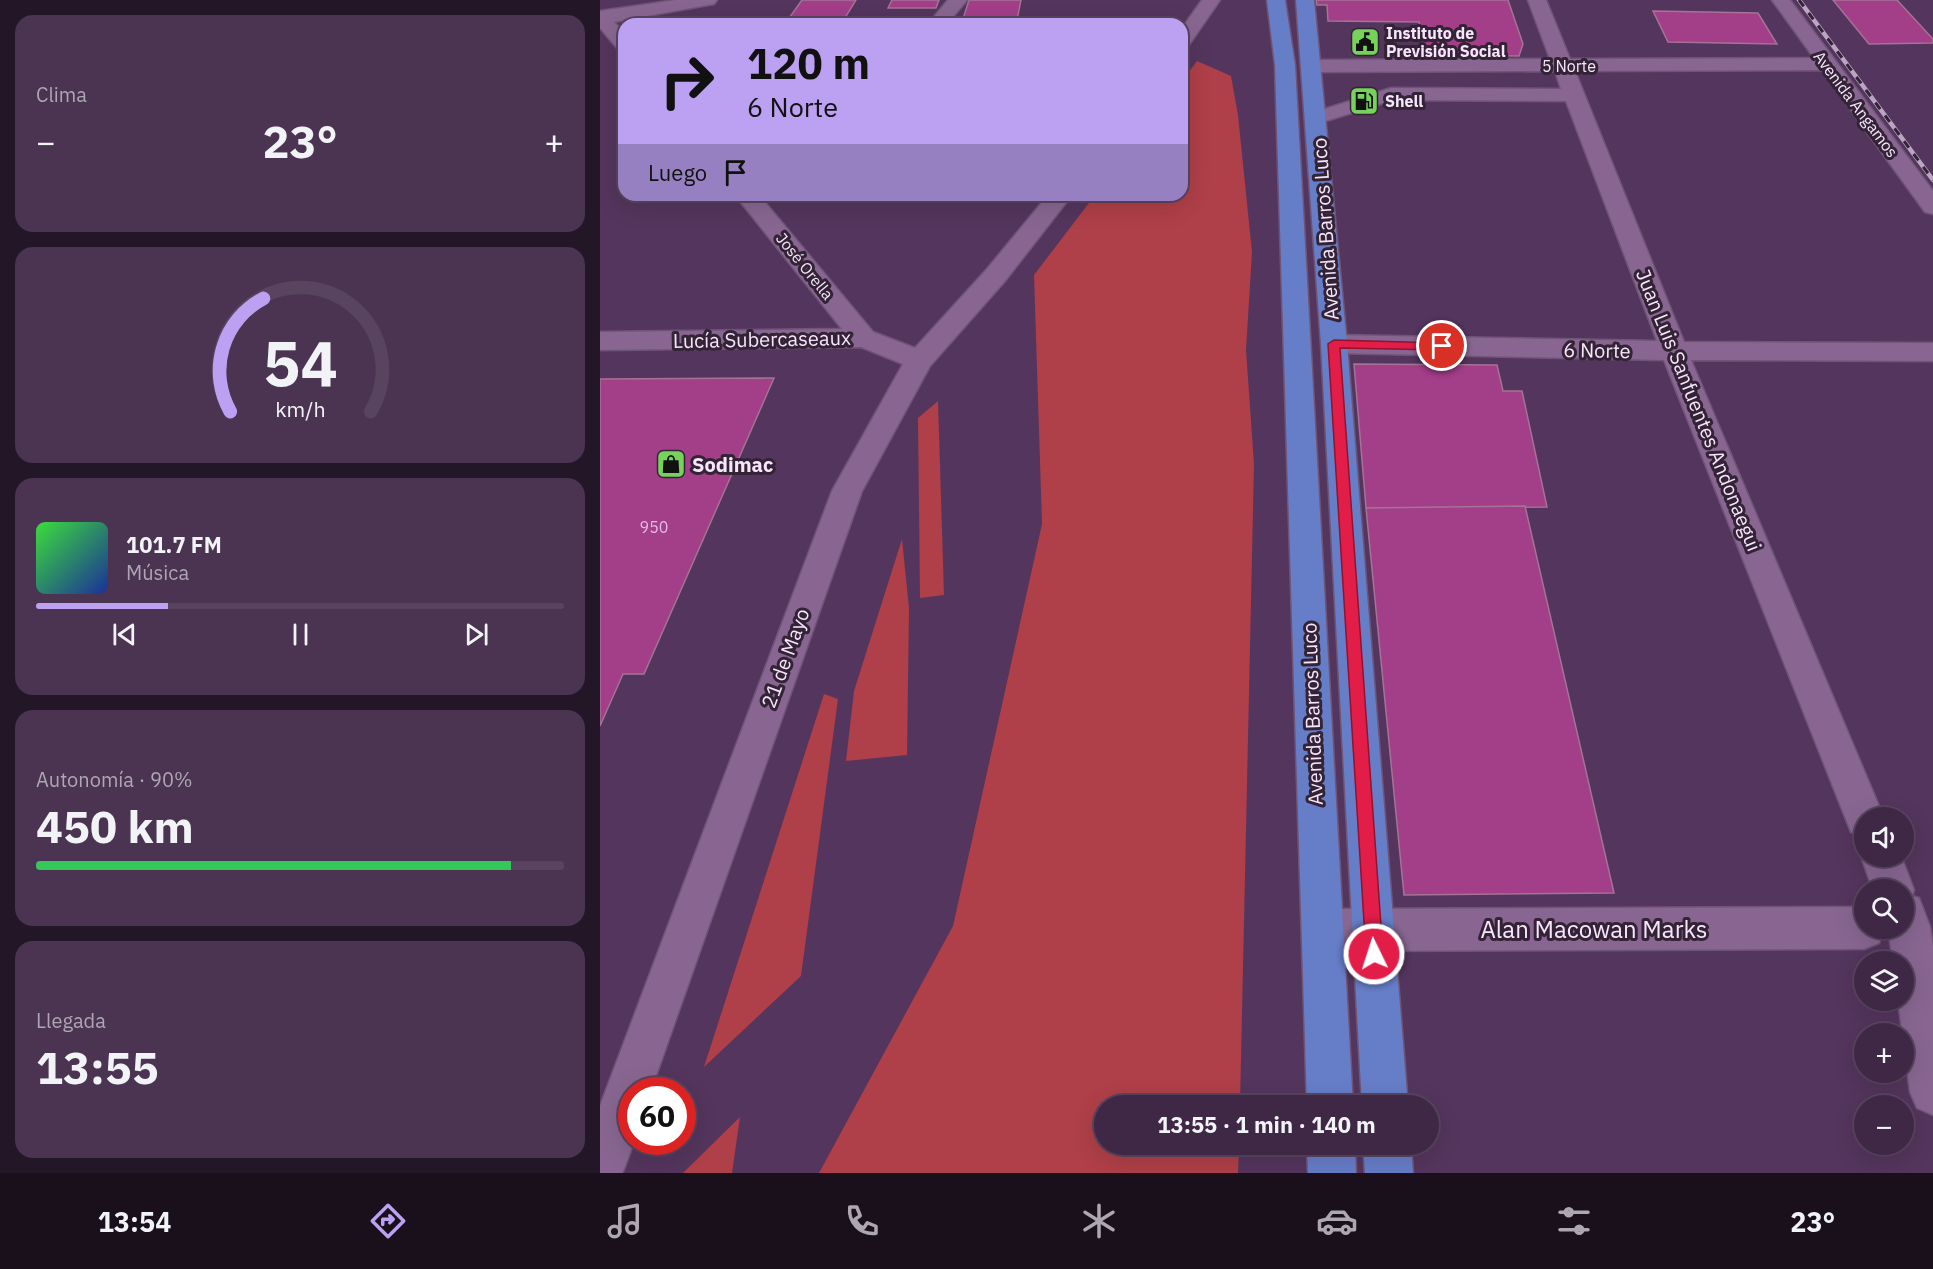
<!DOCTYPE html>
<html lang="es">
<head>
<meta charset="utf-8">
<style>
  :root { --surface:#3f2846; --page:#4a3451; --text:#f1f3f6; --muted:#ada6b3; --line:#58445f; --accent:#bca0f2 }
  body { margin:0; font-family:"IBM Plex Sans",sans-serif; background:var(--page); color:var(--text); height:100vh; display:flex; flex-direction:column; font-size:22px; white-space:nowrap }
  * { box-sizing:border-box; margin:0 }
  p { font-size:20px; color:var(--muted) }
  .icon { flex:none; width:33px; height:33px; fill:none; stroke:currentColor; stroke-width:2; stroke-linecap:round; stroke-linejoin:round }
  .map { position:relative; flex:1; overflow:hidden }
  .side { display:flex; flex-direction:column; gap:15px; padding:15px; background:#231626; width:600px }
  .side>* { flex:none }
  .guide { position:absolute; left:18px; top:18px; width:570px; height:183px; border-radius:18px; box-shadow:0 6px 24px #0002,0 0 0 2px var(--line); background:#bca0f2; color:#111; overflow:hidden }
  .buttons { position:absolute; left:1254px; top:807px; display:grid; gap:12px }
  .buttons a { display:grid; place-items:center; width:60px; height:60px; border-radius:50%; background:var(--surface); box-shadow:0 6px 24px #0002,0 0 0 2px var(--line); font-size:30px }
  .speed { position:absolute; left:18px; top:1077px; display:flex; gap:12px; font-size:30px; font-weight:700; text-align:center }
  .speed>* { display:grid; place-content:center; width:78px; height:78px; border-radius:50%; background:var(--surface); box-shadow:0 6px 24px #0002,0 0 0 2px var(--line); line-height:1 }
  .speed .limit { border:9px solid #d22; background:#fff; color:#111 }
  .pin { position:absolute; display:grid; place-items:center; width:51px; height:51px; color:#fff; margin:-26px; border:3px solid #fff; border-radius:50%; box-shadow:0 2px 6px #0007 }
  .me { position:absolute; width:66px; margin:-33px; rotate:356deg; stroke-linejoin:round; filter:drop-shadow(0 0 4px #0008) }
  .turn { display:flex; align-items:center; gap:21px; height:126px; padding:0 30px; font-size:27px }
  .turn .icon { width:78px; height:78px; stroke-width:2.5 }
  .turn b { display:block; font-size:42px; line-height:51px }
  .then { display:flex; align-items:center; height:57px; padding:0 30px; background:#0003; gap:12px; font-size:22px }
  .big { font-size:45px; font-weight:700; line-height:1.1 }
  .side .card { flex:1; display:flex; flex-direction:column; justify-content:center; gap:9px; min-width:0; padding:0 21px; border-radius:18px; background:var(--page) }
  .side .dial { align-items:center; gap:0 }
  .dial svg { height:156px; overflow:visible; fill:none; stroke:var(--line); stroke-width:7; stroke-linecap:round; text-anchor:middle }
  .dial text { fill:var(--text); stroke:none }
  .song { display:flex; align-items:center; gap:18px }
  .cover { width:72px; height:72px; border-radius:9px; background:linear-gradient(135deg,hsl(120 70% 55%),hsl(230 70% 35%)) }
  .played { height:6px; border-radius:3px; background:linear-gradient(90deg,var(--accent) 25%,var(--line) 25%) }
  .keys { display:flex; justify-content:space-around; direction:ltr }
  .heat { display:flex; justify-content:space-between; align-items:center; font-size:33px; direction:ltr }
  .charge { height:9px; border-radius:4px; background:linear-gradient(90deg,#34c759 90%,var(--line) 0) }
  .trip { position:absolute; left:494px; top:1095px; width:345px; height:60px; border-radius:30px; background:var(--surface); box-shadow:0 6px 24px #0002,0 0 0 2px var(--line); font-weight:700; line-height:60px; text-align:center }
  .tab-bar { display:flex; height:96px; justify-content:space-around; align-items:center; background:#19101c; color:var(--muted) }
  .tab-bar .icon { width:42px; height:42px }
  .tab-bar .active { color:var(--accent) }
  .tab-bar b { font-size:27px; color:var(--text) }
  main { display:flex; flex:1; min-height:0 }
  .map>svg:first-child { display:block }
  .green { fill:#af3f48 }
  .building { fill:#a33e89; stroke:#a47395; stroke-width:1.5 }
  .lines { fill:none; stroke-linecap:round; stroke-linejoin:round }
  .minor-casing { stroke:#6e5476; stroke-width:3 }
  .major-casing { stroke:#6e5476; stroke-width:3 }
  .minor { fill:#886691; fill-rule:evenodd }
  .major { fill:#667dc8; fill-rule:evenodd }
  .rail-casing { stroke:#bca5c3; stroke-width:4.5 }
  .rail { stroke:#322335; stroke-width:3; stroke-dasharray:8; stroke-linecap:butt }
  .route { fill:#e11d48; stroke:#92132f; stroke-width:1.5 }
  .labels { text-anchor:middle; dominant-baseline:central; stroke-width:6; stroke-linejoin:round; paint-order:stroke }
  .far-poi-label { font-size:16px; font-weight:bold; fill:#f8e5fd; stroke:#322335; text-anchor:start }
  .far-street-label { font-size:16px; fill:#f8e5fd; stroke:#322335 }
  .number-label { font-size:16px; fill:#e3bbe0 }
  .street-label { font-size:20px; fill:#f8e5fd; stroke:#322335 }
  .poi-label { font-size:20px; font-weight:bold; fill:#f8e5fd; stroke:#322335; text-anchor:start }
  .near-street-label { font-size:24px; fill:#f8e5fd; stroke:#322335 }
</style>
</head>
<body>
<main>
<section class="side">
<div class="card"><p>Clima</p>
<div class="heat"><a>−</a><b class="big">23°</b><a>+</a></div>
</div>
<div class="card dial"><svg viewBox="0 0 100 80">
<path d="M14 69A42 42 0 1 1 86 69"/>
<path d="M14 69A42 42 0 0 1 31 11" stroke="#bca0f2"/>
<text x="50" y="56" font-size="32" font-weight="700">54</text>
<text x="50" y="72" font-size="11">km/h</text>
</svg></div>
<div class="card">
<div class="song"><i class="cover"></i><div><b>101.7 FM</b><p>Música</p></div></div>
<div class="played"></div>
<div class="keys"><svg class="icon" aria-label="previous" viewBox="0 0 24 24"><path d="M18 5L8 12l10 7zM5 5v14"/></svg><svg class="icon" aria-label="pause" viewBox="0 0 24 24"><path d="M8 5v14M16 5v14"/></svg><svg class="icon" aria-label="next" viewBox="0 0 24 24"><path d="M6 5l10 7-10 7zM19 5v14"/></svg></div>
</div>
<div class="card"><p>Autonomía · 90%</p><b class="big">450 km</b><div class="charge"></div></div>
<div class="card"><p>Llegada</p><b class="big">13:55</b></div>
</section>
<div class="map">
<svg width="1333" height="1173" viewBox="0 0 1333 1173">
  <rect width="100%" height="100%" fill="#54355d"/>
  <g class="green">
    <path d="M597 61 631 76 638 115 652 252 646 350 654 464 640 1105 504 1106V1144L639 1145 638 1173H219L353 926 442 524 434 275 495 195H582V81Z"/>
    <path d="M338 401 344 595 320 598 318 418Z"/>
    <path d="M302 539 309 608 307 755 246 761 254 691Z"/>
    <path d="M224 694 238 699 201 976 104 1067Z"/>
    <path d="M140 1117 132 1173H83Z"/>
  </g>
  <g class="building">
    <path d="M202 0H256L243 21H187Z"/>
    <path d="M292 0H339L336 8H288Z"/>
    <path d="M369 0H421L417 20 362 22Z"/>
    <path d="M716 0H908L923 44 919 56 825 55 819 22 728 21 727 5H717Z"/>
    <path d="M1233 0H1297L1333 39V43L1269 44Z"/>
    <path d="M1053 11 1158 13 1177 44 1068 42Z"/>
    <path d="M754 364 897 365 903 391H922L947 507 766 508Z"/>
    <path d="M174 378 44 674H23L0 726V379Z"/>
    <path d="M925 506 1014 893 804 895 766 508Z"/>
  </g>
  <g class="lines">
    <g class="minor-casing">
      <g id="minor">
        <path d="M76 0H117L114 4 108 5 14 22 24 32V50L17 48 0 28V11Z"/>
        <path d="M348 0H367L347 24H328Z"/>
        <path d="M602 0H620L589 45 582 47V28Z"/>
        <path d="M928 0H946L970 59 1214 58 1172 0H1190L1333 191V214L1325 212 1222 70 975 71 1084 342 1333 343V361L1091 360 1284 818H1264V837L1251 832 1064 360 734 353 725 350 721 344 725 338 734 335 1057 341 966 101 793 100 716 124 709 122 705 118 709 114 791 88 961 89 955 71 712 72 705 70 702 66 705 62 712 60 950 59Z"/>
        <path d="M135 195H159L273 332 315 348 387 269 448 195H472L405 281 330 366 262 491 51 1090H32V1142H34L24 1169 22 1173H0V1106L232 491 303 364 261 347 0 350V332L242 329Z"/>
        <path d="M1264 848V856H1301L1314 890 1312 896 1319 898 1330 927 1333 947V1115L1317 1108 1310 1092 1298 1000H1304V962H1293L1288 928H1304V890H1273L1261 856Z"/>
        <path d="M1264 907V928H1285L1279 943 1264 949 724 951 709 945 703 930 709 915 724 909Z"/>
      </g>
    </g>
    <g class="major-casing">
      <g id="major">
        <path d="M667 0H685L695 65 753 1106H707L675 65Z"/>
        <path d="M696 0H714L747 344 808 1106H762L721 344Z"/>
        <path d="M707 1144H755L756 1173H708Z"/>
        <path d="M763 1144H811L813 1173H765Z"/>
      </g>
    </g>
    <use href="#minor" class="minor"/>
    <use href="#major" class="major"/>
    <g class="rail-casing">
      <path id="rail" d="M1199 0 1333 180"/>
    </g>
    <use href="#rail" class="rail"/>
  </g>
  <path class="route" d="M734 340 842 343 847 346 842 350 740 348 783 954 780 960 774 963 768 960 766 954 728 344Z"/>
  <defs>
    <g id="civic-square" transform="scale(1.5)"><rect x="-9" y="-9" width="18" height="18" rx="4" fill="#76d25a" stroke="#322335"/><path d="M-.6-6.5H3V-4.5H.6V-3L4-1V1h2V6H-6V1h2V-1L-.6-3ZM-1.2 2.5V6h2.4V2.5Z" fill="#111"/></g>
    <g id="fuel-square" transform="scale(1.5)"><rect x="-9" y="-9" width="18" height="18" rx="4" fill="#76d25a" stroke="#322335"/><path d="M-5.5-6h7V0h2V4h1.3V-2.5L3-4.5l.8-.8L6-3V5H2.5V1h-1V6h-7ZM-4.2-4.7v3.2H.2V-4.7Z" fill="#111"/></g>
    <g id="shop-square" transform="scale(1.5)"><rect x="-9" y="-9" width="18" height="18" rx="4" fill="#76d25a" stroke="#322335"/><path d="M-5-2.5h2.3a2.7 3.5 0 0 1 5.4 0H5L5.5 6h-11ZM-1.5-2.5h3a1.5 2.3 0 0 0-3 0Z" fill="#111"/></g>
  </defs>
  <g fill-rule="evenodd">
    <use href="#civic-square" x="765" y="42"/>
    <use href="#fuel-square" x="764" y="101"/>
    <use href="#shop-square" x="71" y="464"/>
  </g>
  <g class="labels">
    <g class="far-poi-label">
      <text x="786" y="33">Instituto de<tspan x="786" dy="18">Previsión Social</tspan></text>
      <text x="785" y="101">Shell</text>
    </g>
    <g class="far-street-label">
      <text x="969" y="66">5 Norte</text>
      <text transform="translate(1256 104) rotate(53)">Avenida Angamos</text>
      <text transform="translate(205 266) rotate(51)">José Orella</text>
    </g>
    <g class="number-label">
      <text x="54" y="527">950</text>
    </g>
    <g class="street-label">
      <text transform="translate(725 229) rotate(-94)">Avenida Barros Luco</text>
      <text transform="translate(162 339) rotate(-1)">Lucía Subercaseaux</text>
      <text transform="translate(997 350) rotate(1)">6 Norte</text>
      <text transform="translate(1099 410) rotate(68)">Juan Luis Sanfuentes Andonaegui</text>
      <text transform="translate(185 658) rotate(-70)">21 de Mayo</text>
      <text transform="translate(712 714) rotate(-92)">Avenida Barros Luco</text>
    </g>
    <g class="poi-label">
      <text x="92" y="464">Sodimac</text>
    </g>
    <g class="near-street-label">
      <text x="994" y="929">Alan Macowan Marks</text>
    </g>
  </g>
</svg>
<div class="buttons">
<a><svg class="icon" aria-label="sound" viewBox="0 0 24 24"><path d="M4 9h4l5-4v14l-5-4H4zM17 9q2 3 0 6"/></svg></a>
<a><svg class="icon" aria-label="search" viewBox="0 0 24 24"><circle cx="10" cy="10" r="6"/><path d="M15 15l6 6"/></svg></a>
<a><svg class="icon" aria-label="layers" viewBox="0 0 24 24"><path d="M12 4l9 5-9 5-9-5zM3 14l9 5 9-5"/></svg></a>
<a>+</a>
<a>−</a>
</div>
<div class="speed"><div class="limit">60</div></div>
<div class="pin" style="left:842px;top:346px;background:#d93025"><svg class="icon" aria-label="arrive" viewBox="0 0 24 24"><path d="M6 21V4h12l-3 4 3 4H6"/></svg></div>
<svg class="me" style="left:774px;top:954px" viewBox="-20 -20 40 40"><circle r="17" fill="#e11d48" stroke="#fff" stroke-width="3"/><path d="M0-11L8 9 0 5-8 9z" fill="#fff"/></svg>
<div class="trip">13:55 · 1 min · 140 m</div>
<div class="guide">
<div class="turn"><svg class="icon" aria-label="right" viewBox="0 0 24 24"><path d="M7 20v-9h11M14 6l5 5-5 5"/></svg><div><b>120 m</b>6 Norte</div></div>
<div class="then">Luego<svg class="icon" aria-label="arrive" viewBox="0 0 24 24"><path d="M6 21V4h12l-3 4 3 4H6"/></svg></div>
</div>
</div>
</main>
<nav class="tab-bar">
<b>13:54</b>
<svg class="icon active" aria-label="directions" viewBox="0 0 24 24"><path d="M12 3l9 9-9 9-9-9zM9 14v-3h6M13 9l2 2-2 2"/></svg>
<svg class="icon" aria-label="music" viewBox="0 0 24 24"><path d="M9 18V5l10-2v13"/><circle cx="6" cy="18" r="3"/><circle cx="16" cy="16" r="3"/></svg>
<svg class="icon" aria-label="phone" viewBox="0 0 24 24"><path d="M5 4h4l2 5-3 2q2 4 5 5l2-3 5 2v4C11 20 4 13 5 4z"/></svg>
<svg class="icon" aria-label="climate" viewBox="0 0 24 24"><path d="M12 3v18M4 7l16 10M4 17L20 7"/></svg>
<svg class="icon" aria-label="car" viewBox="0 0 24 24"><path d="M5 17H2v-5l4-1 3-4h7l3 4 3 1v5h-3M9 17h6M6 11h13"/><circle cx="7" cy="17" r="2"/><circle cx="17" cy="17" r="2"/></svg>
<svg class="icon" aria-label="filters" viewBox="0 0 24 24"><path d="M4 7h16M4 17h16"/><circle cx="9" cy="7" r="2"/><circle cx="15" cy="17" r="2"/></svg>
<b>23°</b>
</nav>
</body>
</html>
